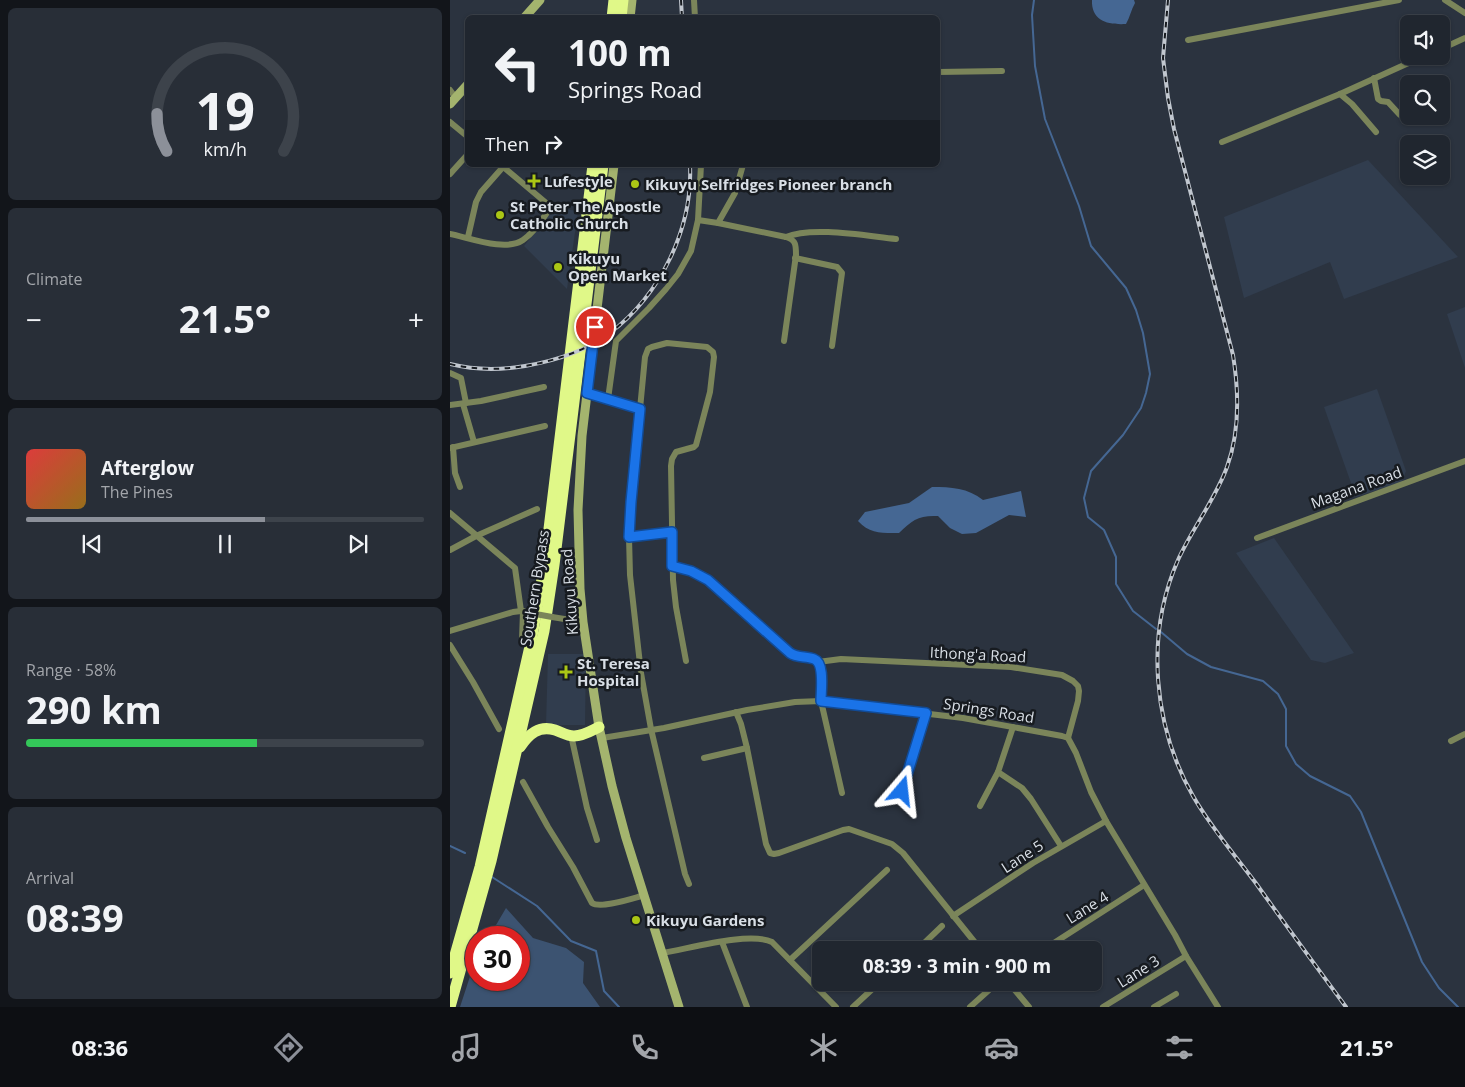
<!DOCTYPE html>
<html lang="en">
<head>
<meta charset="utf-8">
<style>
  :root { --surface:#20262f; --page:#282e37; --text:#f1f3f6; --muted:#a2a5aa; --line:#3d434b; --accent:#8c9099 }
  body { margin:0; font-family:"Open Sans",sans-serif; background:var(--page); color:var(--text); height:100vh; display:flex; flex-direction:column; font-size:19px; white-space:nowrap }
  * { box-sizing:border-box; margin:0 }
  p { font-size:16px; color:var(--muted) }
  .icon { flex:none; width:28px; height:28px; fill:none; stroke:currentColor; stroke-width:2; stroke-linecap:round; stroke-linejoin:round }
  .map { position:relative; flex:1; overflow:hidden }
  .details { display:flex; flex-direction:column; gap:8px; padding:8px; background:#12151a; width:450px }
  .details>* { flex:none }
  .banner { position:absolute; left:15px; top:15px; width:475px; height:152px; border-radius:8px; box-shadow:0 1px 4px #0004,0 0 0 1px var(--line); background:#20262f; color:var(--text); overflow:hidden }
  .buttons { position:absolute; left:950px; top:15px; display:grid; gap:10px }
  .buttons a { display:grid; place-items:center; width:50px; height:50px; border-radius:8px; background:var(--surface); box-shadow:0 1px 4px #0004,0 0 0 1px var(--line); font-size:25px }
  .speed { position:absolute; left:15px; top:926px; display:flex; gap:10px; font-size:25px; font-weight:700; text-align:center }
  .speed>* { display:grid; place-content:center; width:65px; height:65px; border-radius:50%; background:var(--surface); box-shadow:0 1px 4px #0004,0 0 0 1px var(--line); line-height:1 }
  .speed .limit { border:8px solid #d22; background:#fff; color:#111 }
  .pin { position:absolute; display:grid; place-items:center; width:42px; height:42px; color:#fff; margin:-21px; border:2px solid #fff; border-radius:50%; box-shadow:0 1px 5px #0007 }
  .me { position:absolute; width:55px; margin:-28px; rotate:17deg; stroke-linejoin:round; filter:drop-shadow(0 0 4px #0008) }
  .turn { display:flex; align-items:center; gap:18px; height:105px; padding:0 20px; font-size:22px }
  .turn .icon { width:65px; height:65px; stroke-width:2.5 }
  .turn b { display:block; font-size:35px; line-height:42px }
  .then { display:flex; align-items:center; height:48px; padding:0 20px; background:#0003; gap:10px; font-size:19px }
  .big { font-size:38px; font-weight:700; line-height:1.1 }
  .details .card { flex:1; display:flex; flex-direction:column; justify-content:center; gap:8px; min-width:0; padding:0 18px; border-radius:8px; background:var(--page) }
  .details .dial { align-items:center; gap:0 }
  .dial svg { height:130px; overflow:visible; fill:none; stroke:var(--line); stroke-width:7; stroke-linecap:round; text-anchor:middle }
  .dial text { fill:var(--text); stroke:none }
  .song { display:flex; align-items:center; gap:15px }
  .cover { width:60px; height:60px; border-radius:8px; background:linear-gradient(135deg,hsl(0 70% 55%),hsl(40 70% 35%)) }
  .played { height:5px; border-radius:2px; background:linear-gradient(90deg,var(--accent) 60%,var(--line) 60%) }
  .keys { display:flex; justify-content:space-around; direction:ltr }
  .heat { display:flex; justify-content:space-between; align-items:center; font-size:28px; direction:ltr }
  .charge { height:8px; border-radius:4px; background:linear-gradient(90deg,#34c759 58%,var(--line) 0) }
  .trip { position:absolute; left:362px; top:941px; width:290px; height:50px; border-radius:8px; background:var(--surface); box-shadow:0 1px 4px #0004,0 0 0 1px var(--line); font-weight:700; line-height:50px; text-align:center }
  .dock { display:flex; height:80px; justify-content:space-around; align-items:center; background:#0d0f13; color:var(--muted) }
  .dock .icon { width:35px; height:35px }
  .dock .current { color:var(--accent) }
  .dock b { font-size:22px; color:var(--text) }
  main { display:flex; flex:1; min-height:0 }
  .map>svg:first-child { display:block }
  .built { fill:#313d4e }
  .green { fill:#3c5371 }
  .water { fill:#456793 }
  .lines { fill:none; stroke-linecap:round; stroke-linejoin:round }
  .stream { stroke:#456793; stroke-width:2 }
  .street { stroke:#7b855a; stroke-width:6 }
  .secondary { stroke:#a4b46e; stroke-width:9 }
  .highway { stroke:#e0f888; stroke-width:11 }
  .rail-casing { stroke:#c1c7cf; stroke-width:4 }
  .rail { stroke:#171b20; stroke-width:2; stroke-dasharray:5.5; stroke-linecap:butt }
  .street-bridge { stroke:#7b855a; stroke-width:6 }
  .route-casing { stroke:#114b97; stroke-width:12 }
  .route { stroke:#1a73e8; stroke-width:9 }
  .poi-dot { fill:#abc615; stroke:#171b20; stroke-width:2 }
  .labels { text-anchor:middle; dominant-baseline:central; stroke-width:5; stroke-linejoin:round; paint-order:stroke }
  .poi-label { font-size:15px; font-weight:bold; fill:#d9dfe6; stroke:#171b20; text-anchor:start }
  .street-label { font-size:15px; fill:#d9dfe6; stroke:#171b20 }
</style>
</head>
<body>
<main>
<section class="details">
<div class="card dial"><svg viewBox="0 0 100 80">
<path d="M14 69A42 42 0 1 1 86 69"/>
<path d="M14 69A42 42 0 0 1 8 46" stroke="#8c9099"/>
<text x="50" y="56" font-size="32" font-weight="700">19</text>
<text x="50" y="72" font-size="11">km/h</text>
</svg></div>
<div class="card"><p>Climate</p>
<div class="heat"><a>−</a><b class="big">21.5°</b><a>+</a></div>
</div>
<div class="card">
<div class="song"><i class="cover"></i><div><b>Afterglow</b><p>The Pines</p></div></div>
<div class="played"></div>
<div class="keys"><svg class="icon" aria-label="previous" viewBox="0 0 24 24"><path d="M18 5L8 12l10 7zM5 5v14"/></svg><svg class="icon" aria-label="pause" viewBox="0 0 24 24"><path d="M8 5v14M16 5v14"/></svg><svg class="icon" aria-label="next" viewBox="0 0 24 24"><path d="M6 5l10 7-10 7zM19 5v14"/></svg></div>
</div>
<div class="card"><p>Range · 58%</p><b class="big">290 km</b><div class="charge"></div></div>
<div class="card"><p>Arrival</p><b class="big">08:39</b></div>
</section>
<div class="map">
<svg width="1015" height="1007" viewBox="0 0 1015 1007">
  <rect width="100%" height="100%" fill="#2b333f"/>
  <g class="built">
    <path d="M918 160 1008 257 894 299 880 262 794 298 774 217Z"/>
    <path d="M105 208 128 211 117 289 74 246Z"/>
    <path d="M1015 307V368L997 314Z"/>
    <path d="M927 389 956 471 952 482 906 497 874 407Z"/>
    <path d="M824 538 904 653 875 663 861 660 786 553Z"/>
    <path d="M98 654H136L135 725H137H96Z"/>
  </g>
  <path class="green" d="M56 908 83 938 116 948 134 962 133 983 150 1007H10L26 958V980H69V938L39 937Z"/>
  <g class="water">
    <path d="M642 0H684L685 3C681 10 680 17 676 24 658 25 641 21 642 0Z"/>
    <path d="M482 487C501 487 518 488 533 500L571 491 576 517 559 515 526 533 512 534 500 528 488 516C469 515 462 520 449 533 432 533 420 534 408 521L415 512 459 503Z"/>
  </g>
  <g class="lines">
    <g class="stream">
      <path d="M584 0 582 15 585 66 595 119 629 206 641 246 676 288 686 310 693 333 700 374 696 393 691 408 673 435 641 471 634 498 638 517 654 530 666 557V584L683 611 706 629"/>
      <path d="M711 632 737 654 761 667 813 681 828 694 836 709V746L846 764 860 776 900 796 911 812 972 962 989 988 1008 1007"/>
      <path d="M0 846 15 853"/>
      <path d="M42 877 87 906 121 941 146 951 154 991 169 1007"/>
    </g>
    <g class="street">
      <path d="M244 0 245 18"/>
      <path d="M995 0 1015 13"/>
      <path d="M738 40 949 0"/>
      <path d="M991 49 1015 38"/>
      <path d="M488 72 552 71"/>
      <path d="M924 78 928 99 931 101 938 102 950 115"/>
      <path d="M0 90 6 98"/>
      <path d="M890 94 902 104 926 132"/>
      <path d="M0 122 18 137"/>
      <path d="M772 142 890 94 974 56"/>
      <path d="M0 174 18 154"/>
      <path d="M250 184 287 188"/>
      <path d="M248 220 268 223 285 193 293 165"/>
      <path d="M268 223 336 237C346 240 346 245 346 255L334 341"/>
      <path d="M0 234C20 238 56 252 73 240 85 232 93 218 101 207L51 165"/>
      <path d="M18 237 26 202 31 192 53 167"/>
      <path d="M336 237C362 226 416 236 446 239"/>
      <path d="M345 258 387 267 392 273 382 346"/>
      <path d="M0 373 11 378 16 403"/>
      <path d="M137 393 190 409"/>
      <path d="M158 399 166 341 199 308 216 289 228 274 241 251 248 220 251 165"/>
      <path d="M13 404 24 442"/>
      <path d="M0 405 31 401 94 387"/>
      <path d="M3 447 5 473 10 487"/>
      <path d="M0 448 95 426"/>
      <path d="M0 513 65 568 71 611"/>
      <path d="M179 537 222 532"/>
      <path d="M807 538 1015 461"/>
      <path d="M0 550 26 536 87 509"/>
      <path d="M222 566 241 571 259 580 342 655 365 659 368 662 371 673V701L392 793"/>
      <path d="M102 617 133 622"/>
      <path d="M0 631 63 612 71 611 80 613"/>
      <path d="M72 640 73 611"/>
      <path d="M0 645 23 682 49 729"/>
      <path d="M236 661 226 607 223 580 221 466 222 459 226 452 244 447 246 445 260 392 264 357 263 352 257 347 217 343 202 347 198 349 195 357 181 502 179 537 180 575 191 673 201 729 235 874 239 884"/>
      <path d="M368 662 391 659 561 667 612 675 623 681 628 686 629 691 628 701 618 738"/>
      <path d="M286 712 291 724 297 748 316 844 320 853 324 854 329 853 393 830 399 829 442 844 453 853 531 950"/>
      <path d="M563 727 548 772 572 788 581 799 611 846"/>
      <path d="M121 735 137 808 147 840"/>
      <path d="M152 738 214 728 297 710 345 702 371 701 513 718 612 736 618 738 626 753 641 792 656 821 725 935 736 956 768 1007"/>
      <path d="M1001 741 1015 734"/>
      <path d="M254 758 297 748"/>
      <path d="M73 782 98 827 123 867 142 903C151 909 183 898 195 895"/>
      <path d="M452 791 476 713"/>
      <path d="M530 806 548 772"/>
      <path d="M503 916 583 863 656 821"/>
      <path d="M272 942 297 1007"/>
      <path d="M467 950 492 926"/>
      <path d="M593 950 694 885"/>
      <path d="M212 953C238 949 299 931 322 942L386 1007"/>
      <path d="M340 960 437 870"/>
      <path d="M558 982 579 1007"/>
      <path d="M403 1007 430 982"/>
      <path d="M520 1007 539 990"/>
      <path d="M653 1007 736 956"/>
      <path d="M704 1007 726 994"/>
    </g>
    <g class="secondary">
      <path d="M74 18 90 0"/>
      <path d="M180 18 182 0"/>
      <path d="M0 104 18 84"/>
      <path d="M164 165 132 436 128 510 130 589 133 622 149 727 162 786 176 838 229 1007"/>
    </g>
    <g class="highway">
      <path d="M162 18 164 0"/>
      <path d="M171 18 173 0"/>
      <path d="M70 747C79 734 89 725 105 730 111 732 117 736 124 736 133 736 141 731 149 727"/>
      <path d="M0 973 30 867 81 642 95 562 143 165"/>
      <path d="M0 1007 41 861 94 631 104 565 153 165"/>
    </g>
    <g class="rail-casing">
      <g id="rail">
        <path d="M231 0 232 18"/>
        <path d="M718 0 713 58 718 98 724 129 783 355C789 392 790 431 777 467 766 498 742 529 728 560 695 635 703 726 743 796 760 826 784 854 805 882 835 924 865 965 896 1007"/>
        <path d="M0 364C24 370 51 370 75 366 104 361 136 351 160 333 210 295 243 229 240 165"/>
      </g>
    </g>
    <use href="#rail" class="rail"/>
    <path class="street-bridge" d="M80 613 102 617"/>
  </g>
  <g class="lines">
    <g class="route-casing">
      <path id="route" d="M145 327 137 393 190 409 181 502 179 537 222 532V566L241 571 258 580 340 653C347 658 356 656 364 659 375 663 371 690 371 701L476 713 452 791"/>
    </g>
    <use href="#route" class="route"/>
  </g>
  <g class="poi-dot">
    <path d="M81.5 173.5h5v5h5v5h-5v5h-5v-5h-5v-5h5z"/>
    <circle cx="185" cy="184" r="5"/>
    <circle cx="50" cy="215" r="5"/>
    <circle cx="108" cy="267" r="5"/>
    <path d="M113.5 664.5h5v5h5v5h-5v5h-5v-5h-5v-5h5z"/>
    <circle cx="186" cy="920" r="5"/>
  </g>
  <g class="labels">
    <g class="poi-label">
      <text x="94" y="181">Lufestyle</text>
      <text x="195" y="184">Kikuyu Selfridges Pioneer branch</text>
      <text x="60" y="206">St Peter The Apostle<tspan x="60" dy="17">Catholic Church</tspan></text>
      <text x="118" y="258">Kikuyu<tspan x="118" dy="17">Open Market</tspan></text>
      <text x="127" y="663">St. Teresa<tspan x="127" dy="17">Hospital</tspan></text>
      <text x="196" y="920">Kikuyu Gardens</text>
    </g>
    <g class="street-label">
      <text transform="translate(906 487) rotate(-20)">Magana Road</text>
      <text transform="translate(84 588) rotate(-81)">Southern Bypass</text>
      <text transform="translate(119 592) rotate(-94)">Kikuyu Road</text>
      <text transform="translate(528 654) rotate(3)">Ithong'a Road</text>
      <text transform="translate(539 710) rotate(9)">Springs Road</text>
      <text transform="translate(572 856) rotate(-33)">Lane 5</text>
      <text transform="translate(637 907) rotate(-32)">Lane 4</text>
      <text transform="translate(688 971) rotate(-32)">Lane 3</text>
    </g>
  </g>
</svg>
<div class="buttons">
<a><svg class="icon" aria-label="sound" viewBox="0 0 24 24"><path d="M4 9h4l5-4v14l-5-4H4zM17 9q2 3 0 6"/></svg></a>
<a><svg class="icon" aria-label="search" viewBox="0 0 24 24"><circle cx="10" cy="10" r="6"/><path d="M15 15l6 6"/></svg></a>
<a><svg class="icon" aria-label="layers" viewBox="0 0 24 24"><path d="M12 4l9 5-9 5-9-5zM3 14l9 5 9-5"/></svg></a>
</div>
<div class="speed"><div class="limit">30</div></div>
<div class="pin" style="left:145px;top:327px;background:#d93025"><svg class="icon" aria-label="arrive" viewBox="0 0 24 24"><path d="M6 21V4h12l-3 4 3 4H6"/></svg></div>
<svg class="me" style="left:452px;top:791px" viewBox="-20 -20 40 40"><path d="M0-17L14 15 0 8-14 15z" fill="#1a73e8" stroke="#fff" stroke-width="4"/></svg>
<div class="trip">08:39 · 3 min · 900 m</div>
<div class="banner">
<div class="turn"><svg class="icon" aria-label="left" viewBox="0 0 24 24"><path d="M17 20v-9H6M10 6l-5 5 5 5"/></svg><div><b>100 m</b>Springs Road</div></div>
<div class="then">Then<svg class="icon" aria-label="right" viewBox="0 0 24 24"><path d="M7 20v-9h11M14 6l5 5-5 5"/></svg></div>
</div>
</div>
</main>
<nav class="dock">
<b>08:36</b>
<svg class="icon current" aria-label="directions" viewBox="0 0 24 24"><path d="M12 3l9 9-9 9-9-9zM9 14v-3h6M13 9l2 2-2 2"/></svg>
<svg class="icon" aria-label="music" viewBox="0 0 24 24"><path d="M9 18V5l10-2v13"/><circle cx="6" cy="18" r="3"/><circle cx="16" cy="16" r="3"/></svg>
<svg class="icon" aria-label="phone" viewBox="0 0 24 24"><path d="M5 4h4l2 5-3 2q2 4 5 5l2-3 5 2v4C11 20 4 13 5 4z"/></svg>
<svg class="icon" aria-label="climate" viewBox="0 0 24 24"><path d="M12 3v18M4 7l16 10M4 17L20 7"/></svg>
<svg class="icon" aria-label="car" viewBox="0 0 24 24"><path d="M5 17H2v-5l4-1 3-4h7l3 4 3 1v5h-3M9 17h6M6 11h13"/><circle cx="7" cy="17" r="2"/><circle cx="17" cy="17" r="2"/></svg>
<svg class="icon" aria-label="filters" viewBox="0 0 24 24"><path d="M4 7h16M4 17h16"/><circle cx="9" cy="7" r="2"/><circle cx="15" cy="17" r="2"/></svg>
<b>21.5°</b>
</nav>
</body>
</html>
